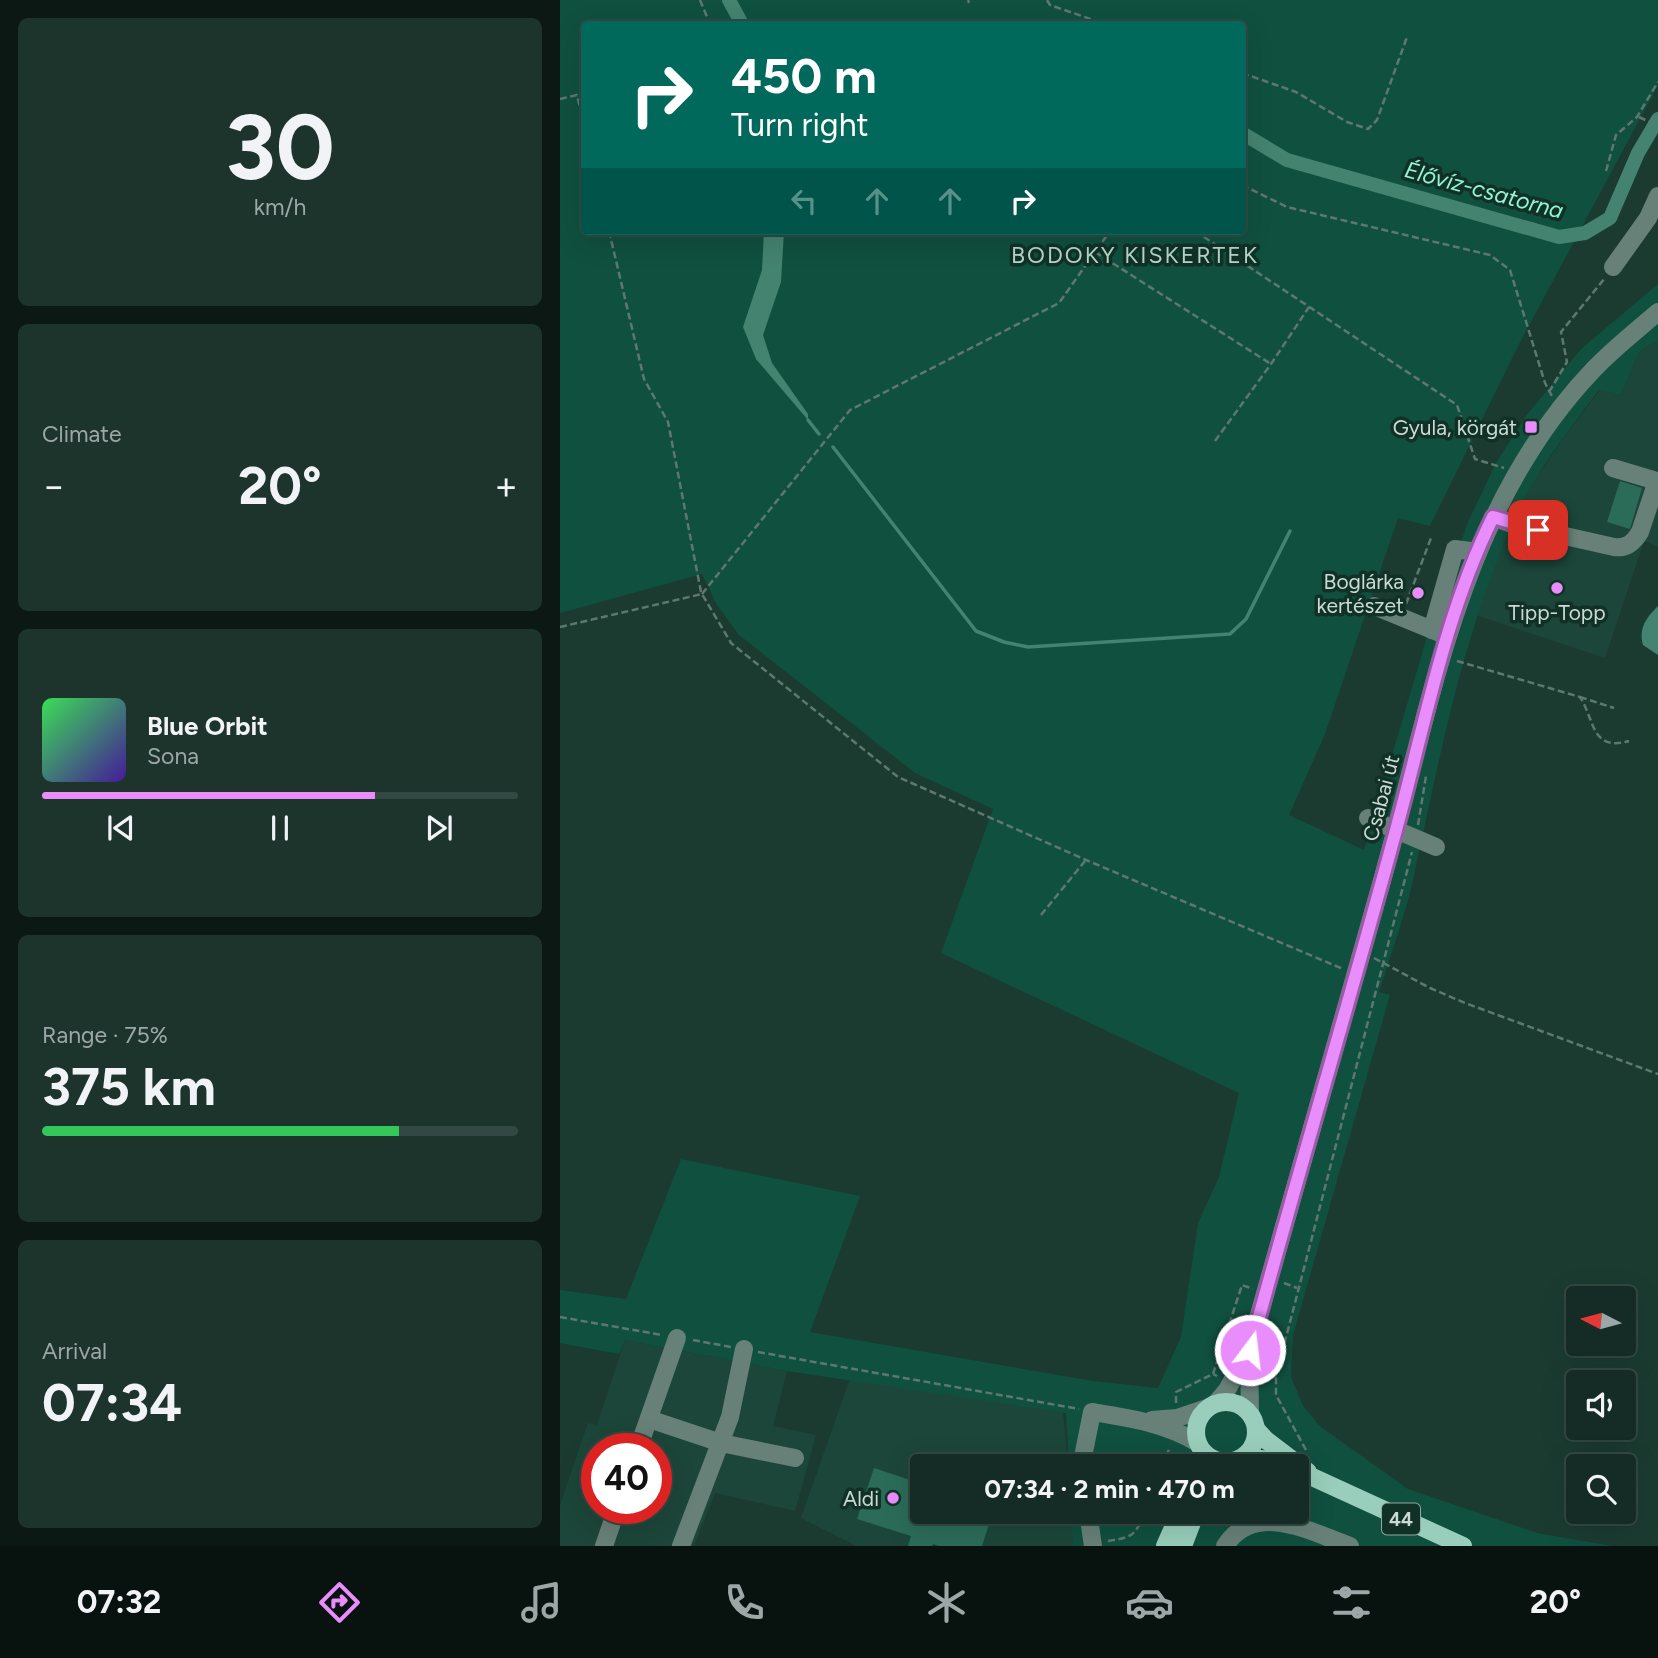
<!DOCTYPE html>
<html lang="en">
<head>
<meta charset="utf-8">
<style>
  :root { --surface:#142c25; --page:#1d342d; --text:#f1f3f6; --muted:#9da7a7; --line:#334842; --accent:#e98dfd }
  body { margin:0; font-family:Figtree,sans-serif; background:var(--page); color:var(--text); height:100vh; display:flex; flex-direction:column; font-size:26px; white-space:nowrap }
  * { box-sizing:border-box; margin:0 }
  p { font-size:23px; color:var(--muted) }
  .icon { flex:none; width:38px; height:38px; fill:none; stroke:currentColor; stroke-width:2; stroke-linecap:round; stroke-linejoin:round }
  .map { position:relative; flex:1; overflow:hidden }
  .panel { display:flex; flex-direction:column; gap:18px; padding:18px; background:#0b1814; width:560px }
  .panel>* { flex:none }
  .top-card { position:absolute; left:21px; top:21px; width:665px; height:214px; border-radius:7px; box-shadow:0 7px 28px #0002,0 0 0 2px var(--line); background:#00695c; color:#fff; overflow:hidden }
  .needle { width:46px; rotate:276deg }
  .controls { position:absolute; left:1006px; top:1286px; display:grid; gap:14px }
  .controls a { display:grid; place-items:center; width:70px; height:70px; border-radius:7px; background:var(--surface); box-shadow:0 7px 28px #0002,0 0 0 2px var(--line); font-size:35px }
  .speed { position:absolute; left:21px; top:1433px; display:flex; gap:14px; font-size:35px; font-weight:700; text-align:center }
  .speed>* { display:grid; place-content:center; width:91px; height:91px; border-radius:50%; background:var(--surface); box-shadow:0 7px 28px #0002,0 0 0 2px var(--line); line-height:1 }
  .speed .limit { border:10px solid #d22; background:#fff; color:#111 }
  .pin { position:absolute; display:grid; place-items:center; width:60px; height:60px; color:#fff; margin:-30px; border-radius:14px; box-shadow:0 4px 10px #0006 }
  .me { position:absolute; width:77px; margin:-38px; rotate:15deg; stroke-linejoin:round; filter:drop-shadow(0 0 5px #0008) }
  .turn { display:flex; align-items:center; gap:24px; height:147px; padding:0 35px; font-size:32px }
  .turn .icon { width:91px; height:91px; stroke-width:2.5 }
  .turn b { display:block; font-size:49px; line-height:60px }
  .lanes { display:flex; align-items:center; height:66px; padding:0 35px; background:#0003; justify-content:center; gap:35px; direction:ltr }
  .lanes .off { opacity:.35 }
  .big { font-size:52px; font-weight:700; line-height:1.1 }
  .panel .widget { flex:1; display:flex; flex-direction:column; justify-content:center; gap:10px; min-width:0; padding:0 24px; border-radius:10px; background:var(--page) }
  .panel .dial { align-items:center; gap:0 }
  .dial b { font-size:91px; line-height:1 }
  .song { display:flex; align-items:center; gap:21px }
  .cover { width:84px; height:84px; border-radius:10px; background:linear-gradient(135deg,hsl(130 70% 55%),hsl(260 70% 35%)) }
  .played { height:7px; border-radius:4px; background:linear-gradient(90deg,var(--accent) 70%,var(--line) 70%) }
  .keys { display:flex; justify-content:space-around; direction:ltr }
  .heat { display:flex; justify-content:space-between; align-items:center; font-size:38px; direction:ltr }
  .charge { height:10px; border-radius:5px; background:linear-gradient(90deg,#34c759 75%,var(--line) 0) }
  .trip { position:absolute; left:350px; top:1454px; width:399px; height:70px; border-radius:7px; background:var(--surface); box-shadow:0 7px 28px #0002,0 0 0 2px var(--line); font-weight:700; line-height:70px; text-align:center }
  .dock { display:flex; height:112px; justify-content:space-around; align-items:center; background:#08120f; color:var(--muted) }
  .dock .icon { width:49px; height:49px }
  .dock .active { color:var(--accent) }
  .dock b { font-size:32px; color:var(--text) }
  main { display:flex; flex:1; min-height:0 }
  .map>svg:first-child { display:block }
  .built { fill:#1c4639; fill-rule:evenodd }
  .green { fill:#10503f; fill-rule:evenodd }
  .water { fill:#44836f }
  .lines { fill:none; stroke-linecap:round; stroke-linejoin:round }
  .stream { stroke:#44836f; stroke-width:3.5 }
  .canal { stroke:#44836f; stroke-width:14 }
  .building { fill:#2b6c58 }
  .path { stroke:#5e786f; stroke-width:2.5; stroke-dasharray:7 3.5; stroke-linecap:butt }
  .minor { stroke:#688178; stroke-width:18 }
  .major { stroke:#98cebb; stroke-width:18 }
  .route-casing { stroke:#975ca4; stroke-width:18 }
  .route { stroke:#e98dfd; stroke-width:12 }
  .poi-dot { fill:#e98dfd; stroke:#113127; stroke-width:2.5 }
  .labels { text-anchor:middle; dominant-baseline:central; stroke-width:7; stroke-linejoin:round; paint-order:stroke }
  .shield { fill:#113127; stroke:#92a8a0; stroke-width:2 }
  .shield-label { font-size:19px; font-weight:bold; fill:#c9dbd4 }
  .poi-label { font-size:21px; fill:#c9dbd4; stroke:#113127; text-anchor:end }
  .street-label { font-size:21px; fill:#c9dbd4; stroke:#113127 }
  .water-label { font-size:23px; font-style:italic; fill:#93f4d3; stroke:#113127 }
  .neighbourhood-label { font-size:23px; letter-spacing:2px; fill:#b2d6c8; stroke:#113127 }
</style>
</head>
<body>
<main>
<section class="panel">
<div class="widget dial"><b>30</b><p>km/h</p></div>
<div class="widget"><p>Climate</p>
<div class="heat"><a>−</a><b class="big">20°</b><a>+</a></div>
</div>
<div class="widget">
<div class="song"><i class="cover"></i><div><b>Blue Orbit</b><p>Sona</p></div></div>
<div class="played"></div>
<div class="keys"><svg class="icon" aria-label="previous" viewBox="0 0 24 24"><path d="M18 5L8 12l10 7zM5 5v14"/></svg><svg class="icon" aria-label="pause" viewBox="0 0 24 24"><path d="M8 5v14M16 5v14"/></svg><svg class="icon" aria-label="next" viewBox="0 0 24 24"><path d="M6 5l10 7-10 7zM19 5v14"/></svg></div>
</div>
<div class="widget"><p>Range · 75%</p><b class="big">375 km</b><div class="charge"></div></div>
<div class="widget"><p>Arrival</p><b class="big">07:34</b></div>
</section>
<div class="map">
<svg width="1098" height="1546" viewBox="0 0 1098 1546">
  <rect width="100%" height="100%" fill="#1b3b31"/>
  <g class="built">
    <path d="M1098 340V546L1084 541 1045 658 916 615 951 525 968 490 1005 436 1040 390 1061 395 1079 352Z"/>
    <path d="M65 1340 227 1371 213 1426 256 1435 235 1511 155 1493 134 1546H0V1505L28 1423 37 1425ZM37 1449H96V1508H37Z"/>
    <path d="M291 1376 503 1412 508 1466H362V1512H512L515 1546H297L241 1518Z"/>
  </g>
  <path class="green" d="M0 0H1098V85L958 346 870 526 838 518 765 734 729 815 804 850 867 637 908 522 936 463 966 416 1021 349 1098 284V340L1079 352 1061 395 1039 390C1015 422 989 455 969 490 954 514 945 541 935 567 896 667 877 771 854 875 846 914 831 953 819 992L830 995 733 1335 731 1377 743 1406 761 1427 848 1489 977 1533 1053 1546H513L511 1512H737V1466H509L506 1413 227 1371 65 1340 59 1354 0 1343V1290L66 1299 121 1159 300 1196 250 1332 533 1381 598 1388 621 1337 638 1223 659 1177 679 1093 381 953 433 809 355 773 179 635 157 605 142 574 0 613ZM24 24H682V231H24Z"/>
  <g class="water">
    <path d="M204 231H224L221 282 203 335 212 363 248 414V420L196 359 183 327 202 270Z"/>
    <path d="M1098 606V655L1083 645C1078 628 1087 617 1098 606Z"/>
  </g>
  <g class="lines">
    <g class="stream">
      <path d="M248 420 259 434"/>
      <path d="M273 447 416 631 444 642 468 647 670 634 686 619 730 531"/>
    </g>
    <g class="canal">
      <path d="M169 0 182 24"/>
      <path d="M682 133 727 160 999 237 1025 233 1050 218 1078 153 1098 119"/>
    </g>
  </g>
  <g class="building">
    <path d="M1060 481 1082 488 1070 529 1047 522Z"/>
    <path d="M314 1468 362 1484V1512H433L422 1546H379L373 1544 372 1546H348L351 1536 297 1519Z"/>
  </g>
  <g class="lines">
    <g class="path">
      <path d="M140 0 150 24"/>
      <path d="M408 0 409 3"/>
      <path d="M487 0 490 5 545 24"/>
      <path d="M682 73 736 92 787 122 808 129 817 120 847 37"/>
      <path d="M0 99 17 95 24 125"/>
      <path d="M1079 117 1098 126"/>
      <path d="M1046 171 1056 135 1077 117 1098 82"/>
      <path d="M682 185 727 207 930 255 950 270 985 383 993 398"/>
      <path d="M49 231 84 379 108 422 141 592"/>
      <path d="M635 231 897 405 915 459 944 468"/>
      <path d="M535 252 711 364"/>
      <path d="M989 392 1007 362 1001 332 1045 278"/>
      <path d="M655 441 711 364 749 307"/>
      <path d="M142 594 290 410 499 303 550 231"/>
      <path d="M846 604 871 538"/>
      <path d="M0 627 142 594 171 643 338 777 526 860 783 969"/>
      <path d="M897 661 1020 697C1035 720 1031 752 1069 741"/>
      <path d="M1020 697 1054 708"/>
      <path d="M858 825 866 776"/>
      <path d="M481 915 525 861"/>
      <path d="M814 958 870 988 905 1003 1098 1074"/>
      <path d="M724 1283 737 1288"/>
      <path d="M0 1317 102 1335"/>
      <path d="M133 1340 171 1347"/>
      <path d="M198 1352 519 1409"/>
      <path d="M653 1374 682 1285 693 1289"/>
      <path d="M616 1403V1392L653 1374 657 1376"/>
      <path d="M746 1450 716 1395V1376L852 852"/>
      <path d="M602 1466 610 1447"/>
      <path d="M548 1541C573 1537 575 1536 585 1512"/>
    </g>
    <g class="minor">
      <path d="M1053 267 1088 218 1098 196"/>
      <path d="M933 517 952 524 1054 547C1067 549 1074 542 1080 532L1097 481 1053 468"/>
      <path d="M814 606 882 634"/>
      <path d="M872 630 895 549 918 552"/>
      <path d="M808 818 876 847"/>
      <path d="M656 1403 667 1390 689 1350"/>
      <path d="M690 1413 689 1350C733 1194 777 1039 821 884 872 704 899 510 1034 369 1054 348 1076 331 1098 312"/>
      <path d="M89 1419 161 1443 235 1458"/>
      <path d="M592 1420 617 1418 647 1408"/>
      <path d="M78 1449 117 1338"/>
      <path d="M523 1466V1457L532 1412C570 1418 605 1423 638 1443"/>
      <path d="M528 1512 533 1546"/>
      <path d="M44 1546 57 1508"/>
      <path d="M121 1546 170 1417 184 1349"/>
      <path d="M665 1546C695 1500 751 1532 790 1546"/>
    </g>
    <g class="major">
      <circle cx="666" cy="1432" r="30"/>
      <path d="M696 1429 706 1440 748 1472"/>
      <path d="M681 1459H702L728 1466"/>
      <path d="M737 1470 903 1546"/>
      <path d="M605 1546 620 1512"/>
      <path d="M623 1546 636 1512"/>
    </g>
  </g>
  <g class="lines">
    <g class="route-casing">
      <path id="route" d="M690 1350C737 1176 789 1004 836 830 865 725 884 616 933 517L978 530"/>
    </g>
    <use href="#route" class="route"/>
  </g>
  <g class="poi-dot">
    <rect x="964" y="420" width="14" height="14" rx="3.5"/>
    <circle cx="997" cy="588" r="7"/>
    <circle cx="858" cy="593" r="7"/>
    <circle cx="333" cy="1498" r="7"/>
  </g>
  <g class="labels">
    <rect class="shield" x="822" y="1503.5" width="38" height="31" rx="5"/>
    <g class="shield-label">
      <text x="841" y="1519">44</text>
    </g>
    <g class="poi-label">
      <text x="957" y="427">Gyula, körgát</text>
      <text x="844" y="581">Boglárka<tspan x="844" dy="24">kertészet</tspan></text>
      <text x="997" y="612" text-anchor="middle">Tipp-Topp</text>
      <text x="319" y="1498">Aldi</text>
    </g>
    <g class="street-label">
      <text transform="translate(821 798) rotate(-75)">Csabai út</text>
    </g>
    <g class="water-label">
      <text transform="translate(924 190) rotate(15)">Élővíz-csatorna</text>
    </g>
    <g class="neighbourhood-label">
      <text x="575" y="255">BODOKY KISKERTEK</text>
    </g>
  </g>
</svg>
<div class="controls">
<a><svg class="needle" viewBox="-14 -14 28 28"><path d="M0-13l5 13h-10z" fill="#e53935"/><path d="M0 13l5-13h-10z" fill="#9da7a7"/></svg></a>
<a><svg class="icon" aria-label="sound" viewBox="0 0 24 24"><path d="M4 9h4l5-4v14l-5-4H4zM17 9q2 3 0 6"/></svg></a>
<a><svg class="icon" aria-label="search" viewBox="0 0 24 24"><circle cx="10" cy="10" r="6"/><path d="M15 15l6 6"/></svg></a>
</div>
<div class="speed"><div class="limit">40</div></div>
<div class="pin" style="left:978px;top:530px;background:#d93025"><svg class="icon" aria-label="arrive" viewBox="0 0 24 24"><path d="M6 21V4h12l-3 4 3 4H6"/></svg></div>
<svg class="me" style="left:690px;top:1350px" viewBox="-20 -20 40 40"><circle r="17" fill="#e98dfd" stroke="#fff" stroke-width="3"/><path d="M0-11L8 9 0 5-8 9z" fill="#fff"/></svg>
<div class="trip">07:34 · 2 min · 470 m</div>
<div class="top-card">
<div class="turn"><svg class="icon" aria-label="right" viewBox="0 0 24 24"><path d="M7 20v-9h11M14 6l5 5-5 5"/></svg><div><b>450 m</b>Turn right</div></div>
<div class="lanes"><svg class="icon off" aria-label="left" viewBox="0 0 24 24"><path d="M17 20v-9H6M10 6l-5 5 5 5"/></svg><svg class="icon off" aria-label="ahead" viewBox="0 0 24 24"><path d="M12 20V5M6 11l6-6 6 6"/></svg><svg class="icon off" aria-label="ahead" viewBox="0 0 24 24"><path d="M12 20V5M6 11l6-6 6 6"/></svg><svg class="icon" aria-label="right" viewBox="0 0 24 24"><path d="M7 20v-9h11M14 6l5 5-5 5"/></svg></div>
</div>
</div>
</main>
<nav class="dock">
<b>07:32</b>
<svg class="icon active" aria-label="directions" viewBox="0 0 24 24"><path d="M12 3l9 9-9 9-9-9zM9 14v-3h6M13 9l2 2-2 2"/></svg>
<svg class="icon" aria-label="music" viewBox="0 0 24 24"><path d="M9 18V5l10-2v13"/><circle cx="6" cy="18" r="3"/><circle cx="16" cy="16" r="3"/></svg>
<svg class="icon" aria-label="phone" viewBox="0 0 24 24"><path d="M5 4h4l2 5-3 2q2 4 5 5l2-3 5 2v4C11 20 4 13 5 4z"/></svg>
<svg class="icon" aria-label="climate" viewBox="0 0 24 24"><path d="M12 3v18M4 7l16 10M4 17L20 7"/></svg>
<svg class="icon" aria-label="car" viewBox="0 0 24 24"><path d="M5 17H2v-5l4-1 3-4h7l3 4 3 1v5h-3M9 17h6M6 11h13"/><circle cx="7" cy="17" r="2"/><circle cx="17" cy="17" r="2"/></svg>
<svg class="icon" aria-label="filters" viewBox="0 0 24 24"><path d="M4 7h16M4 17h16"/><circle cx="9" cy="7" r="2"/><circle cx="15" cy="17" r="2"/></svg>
<b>20°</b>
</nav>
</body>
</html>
